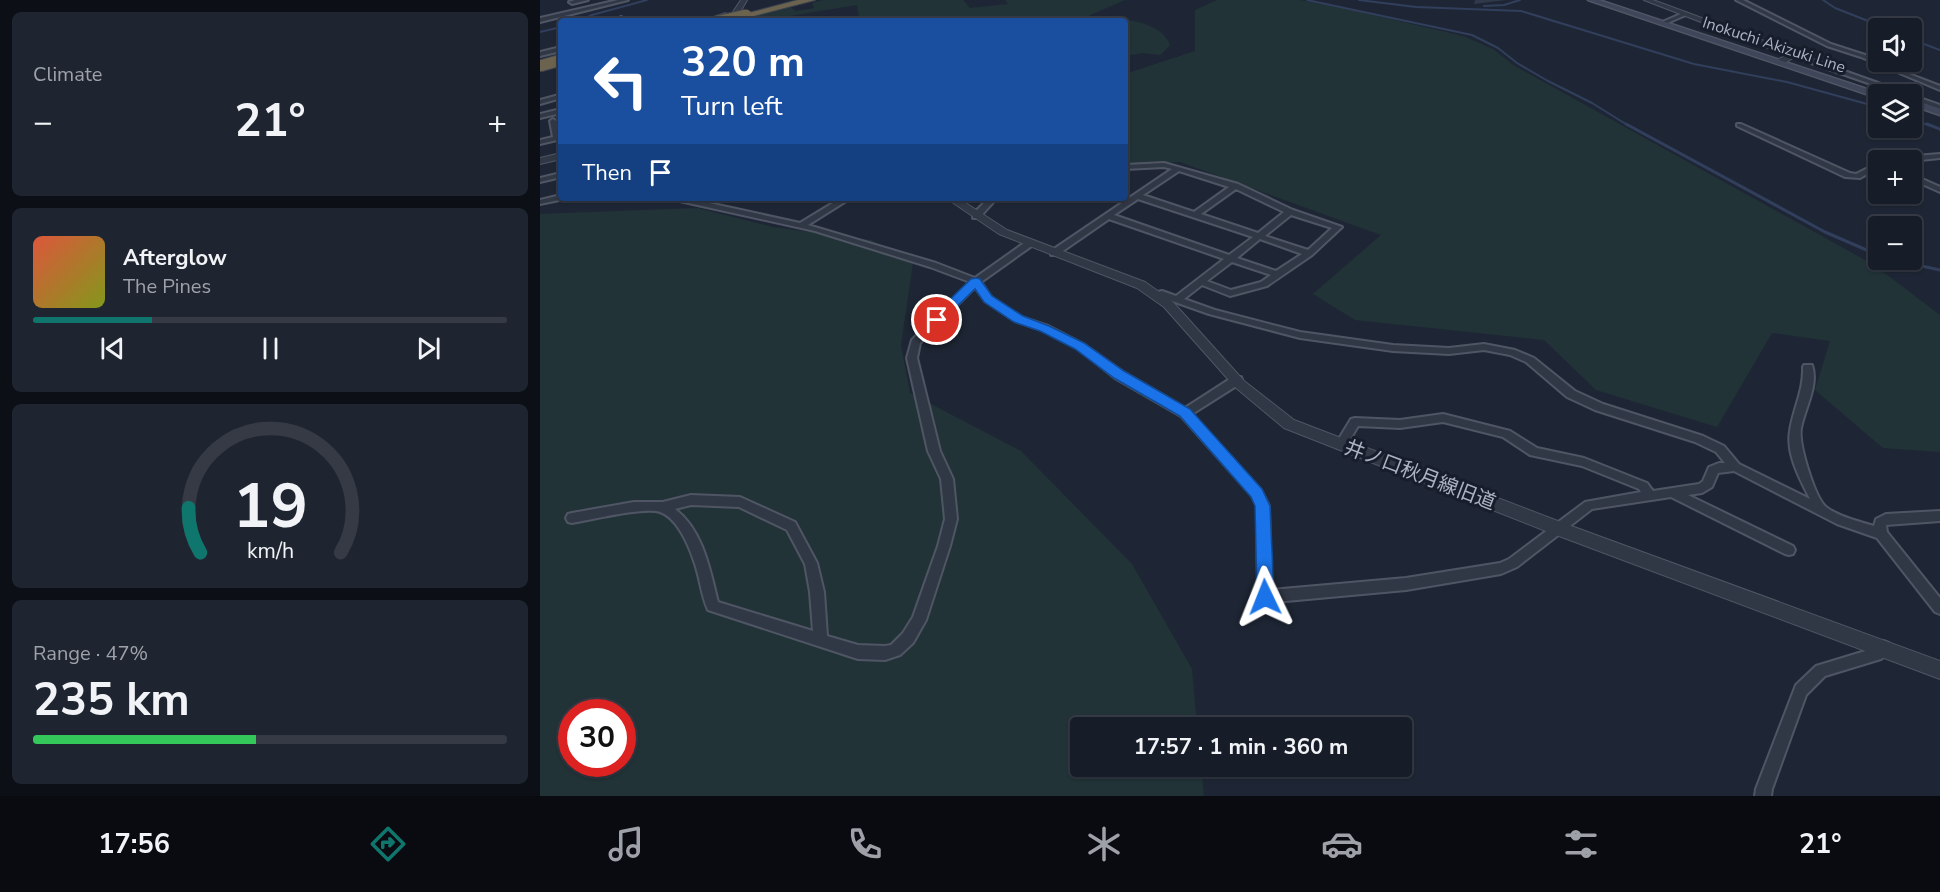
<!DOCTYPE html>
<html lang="en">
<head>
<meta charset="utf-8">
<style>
  :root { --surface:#161c28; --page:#1f2530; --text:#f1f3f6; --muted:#9ea1a8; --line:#353a45; --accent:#0f766e }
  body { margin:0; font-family:"Nunito Sans","Noto Sans JP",sans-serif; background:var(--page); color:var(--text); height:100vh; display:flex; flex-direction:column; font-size:22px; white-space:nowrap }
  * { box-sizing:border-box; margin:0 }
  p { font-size:20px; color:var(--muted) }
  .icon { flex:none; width:33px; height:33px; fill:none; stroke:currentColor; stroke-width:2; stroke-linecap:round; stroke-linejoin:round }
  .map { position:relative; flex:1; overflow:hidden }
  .sheet { display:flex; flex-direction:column; gap:12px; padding:12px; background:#0c0f16; width:540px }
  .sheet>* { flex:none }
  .banner { position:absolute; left:18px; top:18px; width:570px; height:183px; border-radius:6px; box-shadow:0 2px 4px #0004,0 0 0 2px var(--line); background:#1a4fa0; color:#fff; overflow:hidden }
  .buttons { position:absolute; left:1328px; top:18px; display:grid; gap:12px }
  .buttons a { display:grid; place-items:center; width:54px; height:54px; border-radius:6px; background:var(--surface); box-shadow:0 2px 4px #0004,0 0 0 2px var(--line); font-size:30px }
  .speed { position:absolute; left:18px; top:699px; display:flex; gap:12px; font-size:30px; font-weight:700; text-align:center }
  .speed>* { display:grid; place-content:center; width:78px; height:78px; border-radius:50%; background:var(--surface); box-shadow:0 2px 4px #0004,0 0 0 2px var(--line); line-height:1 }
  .speed .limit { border:9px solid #d22; background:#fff; color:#111 }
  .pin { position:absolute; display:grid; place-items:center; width:51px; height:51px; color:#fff; margin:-26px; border:3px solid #fff; border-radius:50%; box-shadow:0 2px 6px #0007 }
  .me { position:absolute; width:66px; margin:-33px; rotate:358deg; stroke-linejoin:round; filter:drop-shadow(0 0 4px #0008) }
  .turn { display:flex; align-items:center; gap:21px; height:126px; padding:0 24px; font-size:27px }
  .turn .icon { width:78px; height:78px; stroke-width:2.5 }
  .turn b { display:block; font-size:42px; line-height:51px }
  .then { display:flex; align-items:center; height:57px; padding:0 24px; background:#0003; gap:12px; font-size:22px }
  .big { font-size:45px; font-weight:700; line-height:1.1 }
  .sheet .tile { flex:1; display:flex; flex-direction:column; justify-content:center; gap:9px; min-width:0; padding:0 21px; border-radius:9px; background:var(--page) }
  .sheet .dial { align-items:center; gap:0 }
  .dial svg { height:156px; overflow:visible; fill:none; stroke:var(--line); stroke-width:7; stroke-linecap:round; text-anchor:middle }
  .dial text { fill:var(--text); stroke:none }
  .song { display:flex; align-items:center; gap:18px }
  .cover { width:72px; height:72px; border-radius:9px; background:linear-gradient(135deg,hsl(10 70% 55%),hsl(70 70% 35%)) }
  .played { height:6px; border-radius:3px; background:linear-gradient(90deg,var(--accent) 25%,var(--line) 25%) }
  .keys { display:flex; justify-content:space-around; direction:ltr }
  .heat { display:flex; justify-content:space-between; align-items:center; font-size:33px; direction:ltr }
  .charge { height:9px; border-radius:4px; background:linear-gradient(90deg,#34c759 47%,var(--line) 0) }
  .trip { position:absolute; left:530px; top:717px; width:342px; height:60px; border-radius:6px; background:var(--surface); box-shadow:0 2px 4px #0004,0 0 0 2px var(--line); font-weight:700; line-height:60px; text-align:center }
  .tabs { display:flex; height:96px; justify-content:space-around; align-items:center; background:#090b10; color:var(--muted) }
  .tabs .icon { width:42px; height:42px }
  .tabs .active { color:var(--accent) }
  .tabs b { font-size:27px; color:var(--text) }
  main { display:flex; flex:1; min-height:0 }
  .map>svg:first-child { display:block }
  .green { fill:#213337; fill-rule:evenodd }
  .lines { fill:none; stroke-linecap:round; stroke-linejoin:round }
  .stream-far1 { stroke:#313f5c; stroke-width:2 }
  .stream { stroke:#313f5c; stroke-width:3 }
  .minor-casing { stroke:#4f5564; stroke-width:4 }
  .tertiary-casing { stroke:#4f5564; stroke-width:2 }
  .secondary-casing { stroke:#4f5564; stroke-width:3 }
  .motorway-casing { stroke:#3c4250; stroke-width:2 }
  .minor { fill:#313845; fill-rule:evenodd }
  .tertiary { fill:#313845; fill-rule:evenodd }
  .secondary { fill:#3f4659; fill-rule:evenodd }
  .motorway { fill:#6c634e; fill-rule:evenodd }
  .motorway-bridge-casing { stroke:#3c4250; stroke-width:13; stroke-linecap:butt }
  .motorway-bridge { stroke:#6c634e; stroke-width:11 }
  .shaded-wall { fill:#30394a }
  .route { fill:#1a73e8; stroke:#114b97; stroke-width:1.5 }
  .labels { text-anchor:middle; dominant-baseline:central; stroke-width:6; stroke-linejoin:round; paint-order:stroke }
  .far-street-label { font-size:16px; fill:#abb2c3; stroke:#171d2a }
  .street-label { font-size:20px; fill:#abb2c3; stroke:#171d2a }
</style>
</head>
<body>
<main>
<section class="sheet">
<div class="tile"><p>Climate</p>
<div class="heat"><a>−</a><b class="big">21°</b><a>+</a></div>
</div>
<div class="tile">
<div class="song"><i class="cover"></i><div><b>Afterglow</b><p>The Pines</p></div></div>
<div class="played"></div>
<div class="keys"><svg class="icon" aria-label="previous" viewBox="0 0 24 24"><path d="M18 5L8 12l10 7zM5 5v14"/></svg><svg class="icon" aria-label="pause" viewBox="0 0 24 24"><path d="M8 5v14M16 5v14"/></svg><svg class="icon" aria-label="next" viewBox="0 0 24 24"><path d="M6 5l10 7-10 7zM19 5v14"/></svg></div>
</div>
<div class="tile dial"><svg viewBox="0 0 100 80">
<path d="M14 69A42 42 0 1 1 86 69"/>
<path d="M14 69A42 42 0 0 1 8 46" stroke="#0f766e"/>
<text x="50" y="56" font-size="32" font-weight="700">19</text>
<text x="50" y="72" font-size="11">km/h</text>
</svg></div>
<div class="tile"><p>Range · 47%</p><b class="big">235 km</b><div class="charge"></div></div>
</section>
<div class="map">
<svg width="1400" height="796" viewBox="0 0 1400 796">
  <rect width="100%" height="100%" fill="#1e2635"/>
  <g class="green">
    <path d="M283 0H423L430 8 468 4 465 0H585L550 15 547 21H301L319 18 317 5 219 21H197L200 18 250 7 256 11 274 8 272 3Z"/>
    <path d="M677 0H760L803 8 923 36 953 49 973 65 1334 265 1400 315V452L1343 448 1275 390 1290 341 1232 333 1177 427 1056 390 1004 340 815 320 773 294 841 235 640 162 585 164V74L655 51V10Z"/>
    <path d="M588 20C604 23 624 28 630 45L620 55 603 53 585 56V22Z"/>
    <path d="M157 208 233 227 331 240 373 262 361 345 370 393 481 451 592 564 652 669 657 727 540 728V766L661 767 664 796H0V214ZM32 712H82V764H32Z"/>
  </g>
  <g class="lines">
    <g class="stream-far1">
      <path d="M767 0 932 35 958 48 977 63 1008 81 1052 103 1089 126"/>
      <path d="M819 0 876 7 981 11 1154 64 1247 82 1338 107"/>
      <path d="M1283 0 1295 8 1346 28"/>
      <path d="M944 6 964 5 980 0"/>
      <path d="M39 21 52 15 107 0"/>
      <path d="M0 32 21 27"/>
      <path d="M1371 39 1400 50"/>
      <path d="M1371 119 1391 126"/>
    </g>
    <g class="stream">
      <path d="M1086 124 1285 232 1338 255"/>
      <path d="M1387 124 1400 129"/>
      <path d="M1355 260 1400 270"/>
    </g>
    <g class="minor-casing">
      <g id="minor">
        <path d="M35 0H48L32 4 29 2Z"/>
        <path d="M78 0H88L0 22V18Z"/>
        <path d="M1196 0H1203L1291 44 1325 55 1338 62 1400 86V90L1321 57 1287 46Z"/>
        <path d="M1143 13 1148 14 1125 24 1120 23Z"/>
        <path d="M81 17 83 18 85 21H79L78 19Z"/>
        <path d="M21 47V51L0 56V52Z"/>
        <path d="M1251 52 1366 93 1367 94H1359L1249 55 1248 54Z"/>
        <path d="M19 95 21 96V98L0 104V100Z"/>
        <path d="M1371 95 1400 105V109L1371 99Z"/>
        <path d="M21 109V113L0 118V114Z"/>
        <path d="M13 119 16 121 21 139 0 144V140L13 137 10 121Z"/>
        <path d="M1197 124H1201L1310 173 1316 174 1338 163V168L1320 178 1305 177 1197 126Z"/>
        <path d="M1400 154V158L1371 161 1346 160 1350 158Z"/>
        <path d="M624 163 698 184 753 210 802 227 772 255 727 286 690 296 662 285 644 299 675 310 760 332 853 345 909 348 944 344 975 350 994 358 1035 391 1063 404 1163 436 1184 446 1199 464 1270 499C1260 479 1246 454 1250 431 1253 409 1264 391 1263 367L1264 365H1272C1279 385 1265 408 1261 428 1258 444 1275 498 1286 507 1297 516 1320 522 1334 526L1336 519 1346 514 1400 511V521L1346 525 1347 532 1400 598V614L1395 612 1337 538 1297 524 1194 471 1178 473 1172 487 1162 493 1148 495 1253 546 1255 550 1253 554 1249 555 1245 554 1131 497 1052 509 977 567 961 574 866 590 725 603 720 601 718 597 717 506 712 496 641 416 575 378 537 348 502 330 475 321 445 301 435 287 380 343 377 358 400 451 413 479 417 519 410 546 386 620 373 643 360 655 345 660 318 659 168 610C161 595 160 577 154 561 149 546 137 517 120 512 103 507 51 520 32 523L28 522 26 518 28 514 32 513 94 502H123L151 495 200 497 255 522 277 563 284 592 287 636 318 645 345 646 351 645 363 633 373 617 398 546 405 519 401 479 388 451 367 358 372 340 430 282 390 267 275 231 135 200 131 198H146L260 223 301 198H311L268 225 396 263 435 278 487 241H493V245L441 282 451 297 481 317 508 326 543 344 583 372 645 408 693 377H701L702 380 701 383 652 414 721 490 729 506 731 590 866 578 960 563 969 559 1045 502 1101 492 1099 489 1042 466 990 455 963 437 903 422 860 428 818 426 805 448H797L795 445 797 442 811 419 815 418 860 420 903 414 970 431 997 448 1044 458 1107 483 1113 491 1159 484 1163 481 1169 467 1179 463H1185L1176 452 1155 442 1055 410 1027 397 986 362 970 355 944 350 909 354 853 351 760 338 669 314 621 297H614L612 295 614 293 622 291 636 296 684 259 569 219 517 255H511V251L632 169 624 167 585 169V165ZM639 171 689 187 654 212 603 195ZM696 189 744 212 718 233 661 214ZM598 199 713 237 689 255 574 215ZM751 215 792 228 768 250 725 236ZM720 239 762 254 736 271 697 258ZM692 262 731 275 721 282 691 290 667 281ZM151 505 199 507 247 530 265 564 270 592 273 631 178 602C170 570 163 530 135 509Z"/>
        <path d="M21 173V177L0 182V178Z"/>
        <path d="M1371 174 1400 187V192L1371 179Z"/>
        <path d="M21 195V198L24 199 0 204V200Z"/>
        <path d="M449 198H457L439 218H433V214Z"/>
        <path d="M536 198H549L545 200H537Z"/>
        <path d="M1344 641 1349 643 1351 648 1349 653 1341 659 1285 676 1266 695 1232 789 1231 796H1215L1216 789 1256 685 1276 666 1332 649Z"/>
      </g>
    </g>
    <g class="tertiary-casing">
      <g id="tertiary">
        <path d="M201 0H207L195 21H187Z"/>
        <path d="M1104 0H1113L1254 52 1256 56 1243 64H1237V60L1247 55Z"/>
        <path d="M21 153V159L0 164V158Z"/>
        <path d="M406 198H418L467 230 605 282 632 301 704 381 754 420 1023 523 1400 661V679L1011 533 744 428 695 387 624 307 597 288 459 234Z"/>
      </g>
    </g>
    <g class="secondary-casing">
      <g id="secondary">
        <path d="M1048 0H1059L1342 94 1335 97Z"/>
        <path d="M1371 99 1400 109V115L1371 105Z"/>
      </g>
    </g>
    <g class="motorway-casing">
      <g id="motorway">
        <path d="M258 0H275L206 18 201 15Z"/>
        <path d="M185 13 189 14V18L161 21Z"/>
      </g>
    </g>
    <use href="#minor" class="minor"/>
    <use href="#tertiary" class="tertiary"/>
    <use href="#secondary" class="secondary"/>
    <use href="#motorway" class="motorway"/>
    <g class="motorway-bridge-casing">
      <g id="motorway-bridge">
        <path d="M180 21 206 15"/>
        <path d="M0 66 21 60"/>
      </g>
    </g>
    <use href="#motorway-bridge" class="motorway-bridge"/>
  </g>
  <path class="shaded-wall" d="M935 0H966L934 4Z"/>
  <path class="route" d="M436 278 440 279 452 296 483 316 509 326 544 343 584 371 650 409 722 489 730 506 734 597 731 603 725 605 719 603 717 597 715 506 711 497 640 416 574 378 535 349 500 331 474 322 444 302 435 289 401 322H392L391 320 392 317 431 279Z"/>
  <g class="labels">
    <g class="far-street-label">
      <text transform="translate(1234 45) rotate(18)">Inokuchi Akizuki Line</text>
    </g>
    <g class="street-label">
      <text transform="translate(880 475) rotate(21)">井ノ口秋月線旧道</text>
    </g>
  </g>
</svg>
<div class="buttons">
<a><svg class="icon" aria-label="sound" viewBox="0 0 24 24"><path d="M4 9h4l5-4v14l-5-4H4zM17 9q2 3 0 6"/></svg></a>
<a><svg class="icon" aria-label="layers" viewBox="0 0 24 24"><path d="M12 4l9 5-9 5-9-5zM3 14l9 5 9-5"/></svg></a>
<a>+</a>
<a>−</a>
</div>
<div class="speed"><div class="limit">30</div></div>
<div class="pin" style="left:397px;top:320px;background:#d93025"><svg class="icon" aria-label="arrive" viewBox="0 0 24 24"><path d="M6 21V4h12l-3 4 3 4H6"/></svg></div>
<svg class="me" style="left:725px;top:597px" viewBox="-20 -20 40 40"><path d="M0-17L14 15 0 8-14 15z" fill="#1a73e8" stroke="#fff" stroke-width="4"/></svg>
<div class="trip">17:57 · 1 min · 360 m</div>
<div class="banner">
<div class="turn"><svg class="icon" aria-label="left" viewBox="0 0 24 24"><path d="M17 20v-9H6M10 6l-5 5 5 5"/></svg><div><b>320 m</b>Turn left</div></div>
<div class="then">Then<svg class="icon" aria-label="arrive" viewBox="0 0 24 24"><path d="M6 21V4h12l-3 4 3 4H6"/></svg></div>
</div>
</div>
</main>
<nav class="tabs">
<b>17:56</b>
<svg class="icon active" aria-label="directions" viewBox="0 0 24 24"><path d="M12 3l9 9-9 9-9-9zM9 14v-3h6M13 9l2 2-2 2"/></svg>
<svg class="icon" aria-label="music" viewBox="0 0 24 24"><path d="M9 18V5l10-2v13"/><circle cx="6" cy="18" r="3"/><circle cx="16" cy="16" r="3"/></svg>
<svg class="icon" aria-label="phone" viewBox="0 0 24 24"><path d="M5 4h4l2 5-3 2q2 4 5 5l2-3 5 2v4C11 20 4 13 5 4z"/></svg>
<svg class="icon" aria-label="climate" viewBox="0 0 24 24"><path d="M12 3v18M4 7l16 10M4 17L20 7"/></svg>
<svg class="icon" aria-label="car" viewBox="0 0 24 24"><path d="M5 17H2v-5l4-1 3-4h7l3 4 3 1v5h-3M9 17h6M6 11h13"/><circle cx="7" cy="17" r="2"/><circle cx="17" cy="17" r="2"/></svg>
<svg class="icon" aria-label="filters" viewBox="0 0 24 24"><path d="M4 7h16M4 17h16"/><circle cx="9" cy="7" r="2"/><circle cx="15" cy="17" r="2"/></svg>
<b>21°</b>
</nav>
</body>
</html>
